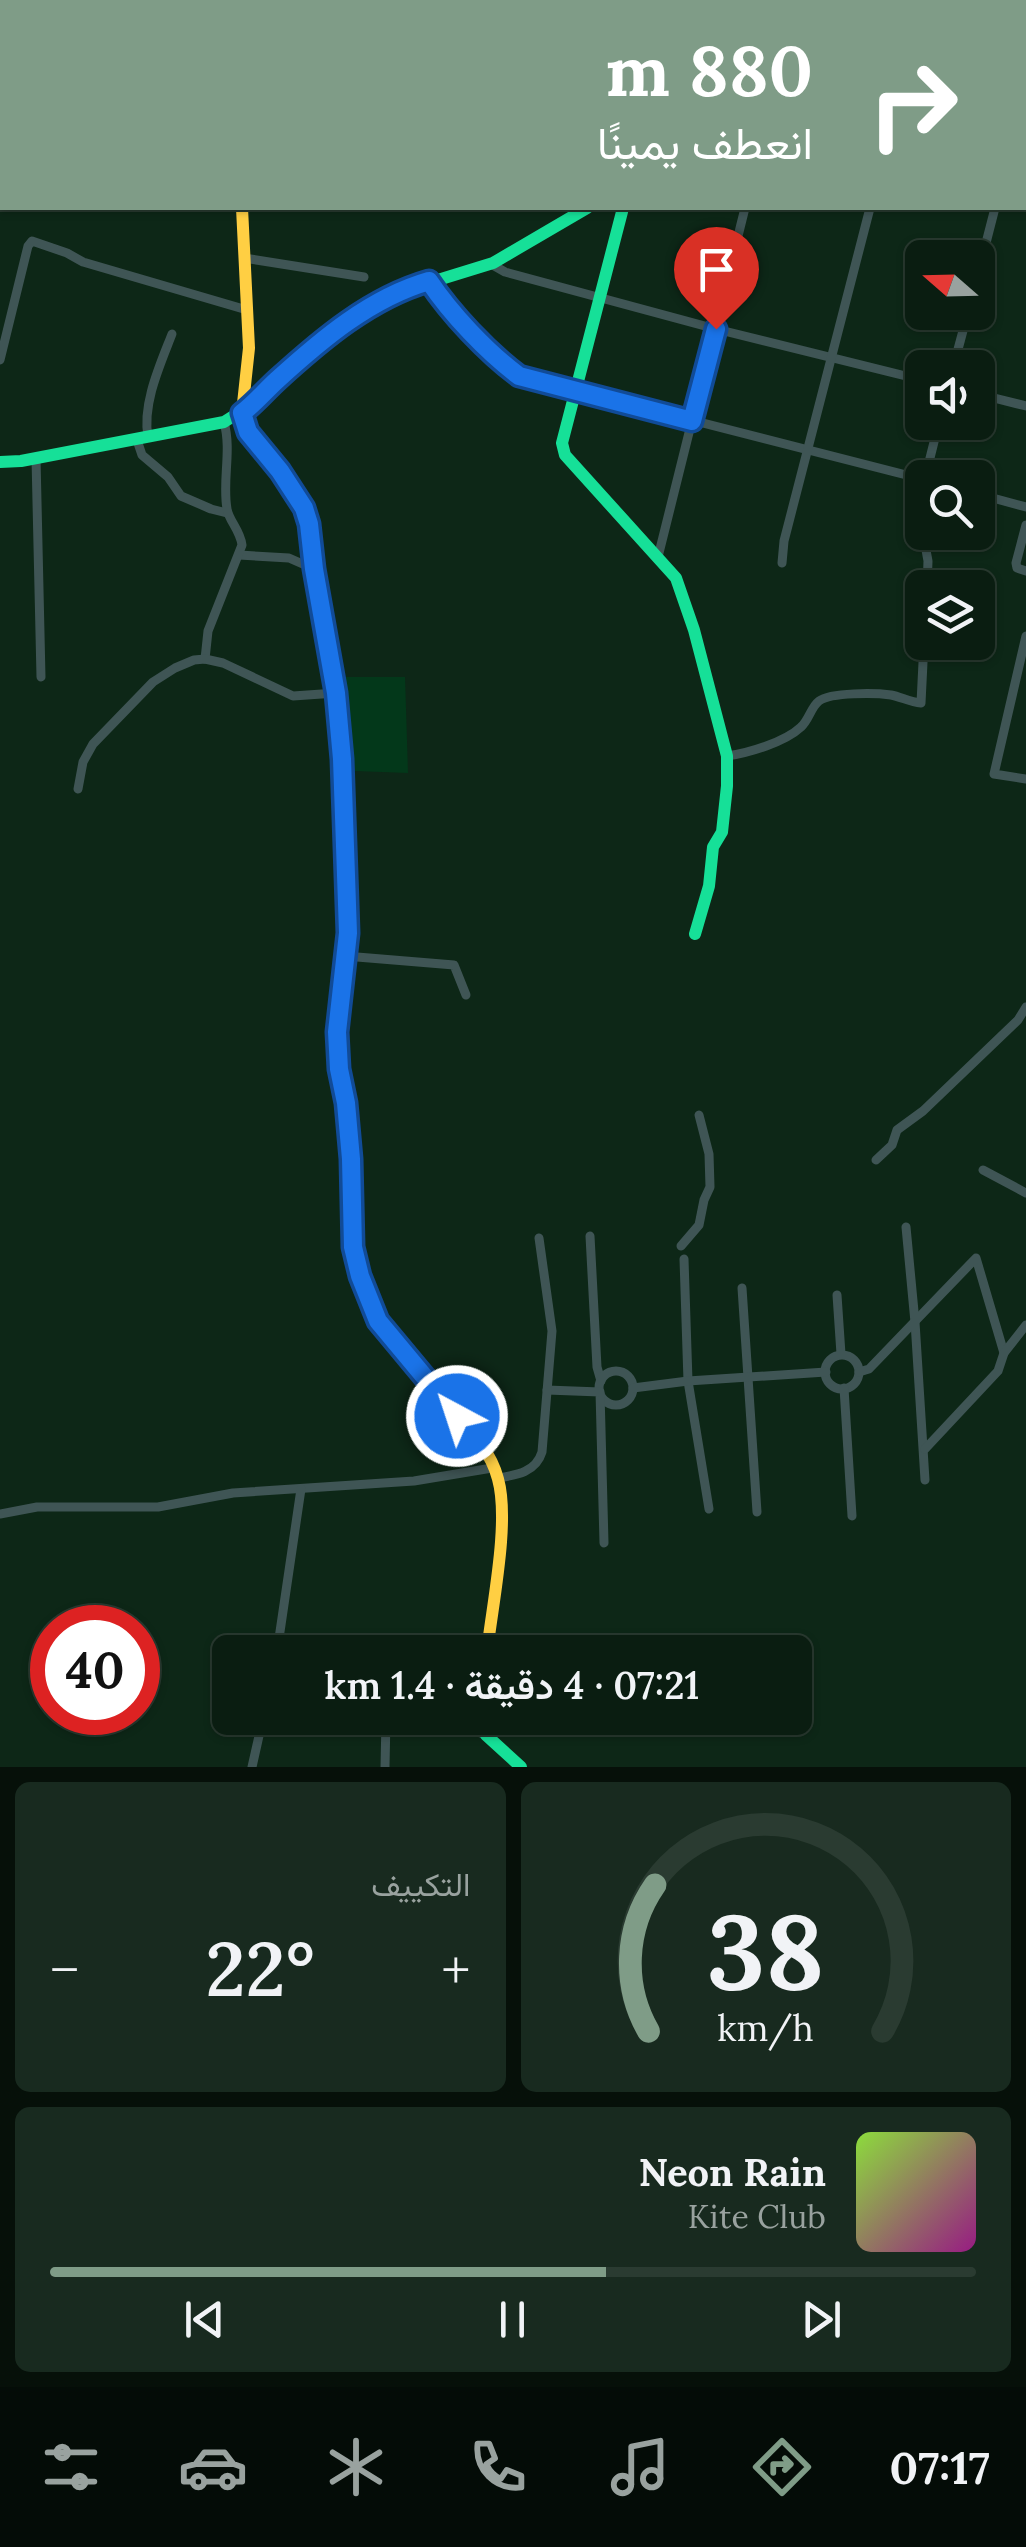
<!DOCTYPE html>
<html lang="ar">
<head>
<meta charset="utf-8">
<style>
  :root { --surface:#0a1d11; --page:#182a1f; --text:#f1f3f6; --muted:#99a29f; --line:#2a3b31; --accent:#7f9c87 }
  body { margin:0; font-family:Lora,Vazirmatn,serif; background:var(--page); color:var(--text); direction:rtl; height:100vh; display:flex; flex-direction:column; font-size:38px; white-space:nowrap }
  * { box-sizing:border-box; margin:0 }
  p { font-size:32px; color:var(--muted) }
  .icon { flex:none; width:55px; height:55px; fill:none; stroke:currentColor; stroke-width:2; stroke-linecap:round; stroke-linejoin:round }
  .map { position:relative; height:1767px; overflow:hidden; direction:ltr }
  .details { display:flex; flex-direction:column; gap:15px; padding:15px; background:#061009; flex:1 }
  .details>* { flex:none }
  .guide { position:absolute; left:0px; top:0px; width:1028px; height:210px; box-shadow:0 2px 8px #0004,0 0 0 2px var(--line); direction:rtl; background:#7f9c87; color:#fff; overflow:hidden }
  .needle { width:65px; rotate:290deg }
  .buttons { position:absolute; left:905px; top:240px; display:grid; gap:20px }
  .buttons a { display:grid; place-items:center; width:90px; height:90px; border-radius:15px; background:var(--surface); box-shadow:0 2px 8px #0004,0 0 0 2px var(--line); font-size:50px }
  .speed { position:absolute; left:30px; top:1605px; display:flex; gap:20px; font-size:50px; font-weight:700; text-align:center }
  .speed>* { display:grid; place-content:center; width:130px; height:130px; border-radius:50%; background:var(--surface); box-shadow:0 2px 8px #0004,0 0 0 2px var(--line); line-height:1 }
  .speed .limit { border:15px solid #d22; background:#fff; color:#111 }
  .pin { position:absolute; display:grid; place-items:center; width:85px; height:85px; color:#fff; margin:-102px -42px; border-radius:50% 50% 50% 0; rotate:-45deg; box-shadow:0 0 10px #0007 }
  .pin .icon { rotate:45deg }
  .me { position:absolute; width:110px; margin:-55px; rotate:320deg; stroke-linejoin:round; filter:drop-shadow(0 0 8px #0008) }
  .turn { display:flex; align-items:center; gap:35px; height:210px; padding:0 50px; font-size:45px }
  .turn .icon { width:130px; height:130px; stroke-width:2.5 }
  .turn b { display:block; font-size:70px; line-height:85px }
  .big { font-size:75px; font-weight:600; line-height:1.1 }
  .details .card { flex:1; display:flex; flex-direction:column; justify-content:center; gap:15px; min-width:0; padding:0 35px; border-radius:15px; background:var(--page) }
  .details .dial { align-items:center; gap:0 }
  .dial svg { height:260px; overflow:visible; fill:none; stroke:var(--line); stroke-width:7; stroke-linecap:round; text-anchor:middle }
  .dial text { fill:var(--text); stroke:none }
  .song { display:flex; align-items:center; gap:30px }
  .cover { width:120px; height:120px; border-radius:15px; background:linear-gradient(135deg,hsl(90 70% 55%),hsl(310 70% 35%)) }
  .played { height:10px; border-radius:5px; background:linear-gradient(90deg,var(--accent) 60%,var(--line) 60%) }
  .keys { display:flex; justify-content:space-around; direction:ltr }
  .heat { display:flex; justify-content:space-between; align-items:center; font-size:55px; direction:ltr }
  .details .tiles { flex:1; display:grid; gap:15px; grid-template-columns:1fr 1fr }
  .card:last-child { grid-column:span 2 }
  .trip { position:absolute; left:212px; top:1635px; width:600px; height:100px; border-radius:15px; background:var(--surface); box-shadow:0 2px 8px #0004,0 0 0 2px var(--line); font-weight:600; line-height:100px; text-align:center; direction:rtl }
  .tabs { display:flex; height:160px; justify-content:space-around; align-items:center; background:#040c07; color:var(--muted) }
  .tabs .icon { width:70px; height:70px }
  .tabs .on { color:var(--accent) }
  .tabs b { font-size:45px; color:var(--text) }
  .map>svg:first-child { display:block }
  .built { fill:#03381a }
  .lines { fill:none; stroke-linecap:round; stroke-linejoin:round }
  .street { stroke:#3f5555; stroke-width:9 }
  .fast { stroke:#16e098; stroke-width:12 }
  .slow { stroke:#ffcf43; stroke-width:12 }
  .jam { stroke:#f24e42; stroke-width:12 }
  .route-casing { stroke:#114b97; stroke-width:25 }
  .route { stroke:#1a73e8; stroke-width:18 }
</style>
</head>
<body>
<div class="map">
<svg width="1026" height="1767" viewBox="0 0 1026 1767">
  <rect width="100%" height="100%" fill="#0d2717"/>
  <path class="built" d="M345 677H405L408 773 355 771Z"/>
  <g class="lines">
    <g class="street">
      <path d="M533 0 537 2"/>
      <path d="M551 2 555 0"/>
      <path d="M709 2V0"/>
      <path d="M244 258 364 277"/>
      <path d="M491 264 505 272 716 329 922 380"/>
      <path d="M978 274 995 208"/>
      <path d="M429 281C449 313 489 354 519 376L922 479"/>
      <path d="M0 360 28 246 32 241 67 253 83 262 247 310"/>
      <path d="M953 368 968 312"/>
      <path d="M978 394 1026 406"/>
      <path d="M148 437C142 404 160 365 172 334"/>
      <path d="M137 440 142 455 168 477 181 496 211 509 227 513"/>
      <path d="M36 458 41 677"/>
      <path d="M925 478 939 422"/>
      <path d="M922 486 914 520 915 530 926 550 928 561 927 588"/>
      <path d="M978 494 1026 507"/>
      <path d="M1026 525 1016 563 1017 568 1026 571"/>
      <path d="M239 555 289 558 314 569"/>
      <path d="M658 557 745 208"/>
      <path d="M782 563 784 541 870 208"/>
      <path d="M1026 636 994 774 1026 779"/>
      <path d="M205 659 208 631 242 545C240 530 229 521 227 509 222 480 232 451 224 422"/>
      <path d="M727 756C749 753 785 742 801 727 809 720 811 707 819 701 831 692 876 693 891 695 901 697 910 702 921 703L924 642"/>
      <path d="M78 789 83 762 93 744 153 682 175 668 194 660 205 659 223 663 293 696 336 693"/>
      <path d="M345 956 454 965 466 995"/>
      <path d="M876 1160 892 1145 897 1130 923 1111 1018 1020 1026 1007"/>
      <path d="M983 1170 1026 1193"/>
      <path d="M906 1227 915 1322 925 1480"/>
      <path d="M590 1236 597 1367 601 1381"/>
      <path d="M681 1246 699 1225 704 1200 710 1187 709 1154 699 1115"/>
      <path d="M684 1259 688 1381 709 1509"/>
      <path d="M742 1288 757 1512"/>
      <path d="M837 1295 841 1354"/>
      <circle cx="842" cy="1372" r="17"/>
      <circle cx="616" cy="1388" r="17"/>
      <path d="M859 1372 869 1369 976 1258 1004 1353"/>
      <path d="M633 1388 688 1381 826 1372"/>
      <path d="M844 1388 852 1516"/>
      <path d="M547 1390 600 1392 604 1543"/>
      <path d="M925 1449 998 1371 1004 1353 1026 1325"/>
      <path d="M498 1478C517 1475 536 1472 542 1452L552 1331 539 1238"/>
      <path d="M0 1514 37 1507H158L233 1493 414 1481 492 1468"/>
      <path d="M277 1652 301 1489"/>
      <path d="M440 1718 486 1735"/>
      <path d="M252 1767 263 1718"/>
      <path d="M385 1767 386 1718"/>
    </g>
    <g class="fast">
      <path d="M623 208 562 443 565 455 676 578 694 630 727 756V786L722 832 713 847 709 886 695 934"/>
      <path d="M0 462 21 461 224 422 246 408 323 341 370 306 399 292 493 263 587 208"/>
      <path d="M310 535 336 693 342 759 347 933 337 1032 339 1069 346 1103 351 1159 353 1247 360 1276 378 1321 445 1401"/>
      <path d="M484 1718 486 1735 521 1767"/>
    </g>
    <g class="slow">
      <path d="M1025 164H1026"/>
      <path d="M242 208 249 348 242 413 248 432 280 471 304 509 310 535"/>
      <path d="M445 1401C465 1424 490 1448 498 1479 510 1522 492 1606 487 1652"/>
    </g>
    <path class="jam" d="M247 0V2"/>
  </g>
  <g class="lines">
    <g class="route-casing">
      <path id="route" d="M457 1416 378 1321 360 1276 353 1247 351 1159 346 1103 339 1069 337 1032 348 933 342 759 336 693 314 569 309 524 304 508 280 471 248 432 242 413C255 403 265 391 277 380 321 340 370 298 429 281 451 314 487 352 519 376L692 421 716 329"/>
    </g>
    <use href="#route" class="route"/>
  </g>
</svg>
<div class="buttons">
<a><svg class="needle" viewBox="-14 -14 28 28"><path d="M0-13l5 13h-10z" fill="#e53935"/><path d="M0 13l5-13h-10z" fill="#99a29f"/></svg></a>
<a><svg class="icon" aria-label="sound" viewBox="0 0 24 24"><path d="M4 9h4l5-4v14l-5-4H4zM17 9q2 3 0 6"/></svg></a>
<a><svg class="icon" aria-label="search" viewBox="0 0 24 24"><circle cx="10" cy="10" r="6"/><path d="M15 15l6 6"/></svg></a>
<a><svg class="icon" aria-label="layers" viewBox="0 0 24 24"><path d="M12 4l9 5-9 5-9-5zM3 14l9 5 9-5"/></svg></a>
</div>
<div class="speed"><div class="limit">40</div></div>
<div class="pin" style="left:716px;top:329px;background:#d93025"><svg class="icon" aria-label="arrive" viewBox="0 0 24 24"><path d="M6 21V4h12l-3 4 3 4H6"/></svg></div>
<svg class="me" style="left:457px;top:1416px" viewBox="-20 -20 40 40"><circle r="17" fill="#1a73e8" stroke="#fff" stroke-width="3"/><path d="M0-11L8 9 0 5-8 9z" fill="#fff"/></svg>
<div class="trip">07:21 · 4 دقيقة · 1.4 km</div>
<div class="guide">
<div class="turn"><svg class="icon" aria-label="right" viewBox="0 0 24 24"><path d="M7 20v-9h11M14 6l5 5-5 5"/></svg><div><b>880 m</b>انعطف يمينًا</div></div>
</div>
</div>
<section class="details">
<div class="tiles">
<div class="card dial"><svg viewBox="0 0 100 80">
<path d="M14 69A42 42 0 1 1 86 69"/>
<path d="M14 69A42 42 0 0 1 16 24" stroke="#7f9c87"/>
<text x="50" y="56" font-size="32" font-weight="700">38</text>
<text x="50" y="72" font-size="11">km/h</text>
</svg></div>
<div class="card"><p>التكييف</p>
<div class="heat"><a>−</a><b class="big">22°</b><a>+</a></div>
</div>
<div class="card">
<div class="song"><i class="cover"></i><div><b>Neon Rain</b><p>Kite Club</p></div></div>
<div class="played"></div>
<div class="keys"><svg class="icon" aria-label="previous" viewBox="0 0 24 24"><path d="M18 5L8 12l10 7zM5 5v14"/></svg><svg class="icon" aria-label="pause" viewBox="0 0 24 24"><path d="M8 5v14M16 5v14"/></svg><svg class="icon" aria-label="next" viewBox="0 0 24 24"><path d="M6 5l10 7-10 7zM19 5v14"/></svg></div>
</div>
</div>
</section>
<nav class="tabs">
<b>07:17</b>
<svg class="icon on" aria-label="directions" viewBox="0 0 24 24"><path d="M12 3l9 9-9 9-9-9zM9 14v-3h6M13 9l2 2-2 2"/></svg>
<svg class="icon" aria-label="music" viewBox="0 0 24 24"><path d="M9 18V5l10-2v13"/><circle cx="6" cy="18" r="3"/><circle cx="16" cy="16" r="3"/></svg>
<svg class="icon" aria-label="phone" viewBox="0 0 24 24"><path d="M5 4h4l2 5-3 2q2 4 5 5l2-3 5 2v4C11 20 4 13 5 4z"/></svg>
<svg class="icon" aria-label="climate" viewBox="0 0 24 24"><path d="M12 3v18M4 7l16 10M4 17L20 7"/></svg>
<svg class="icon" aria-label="car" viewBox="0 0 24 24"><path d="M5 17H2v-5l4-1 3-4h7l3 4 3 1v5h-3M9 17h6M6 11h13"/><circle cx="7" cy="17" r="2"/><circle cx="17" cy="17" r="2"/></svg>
<svg class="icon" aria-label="filters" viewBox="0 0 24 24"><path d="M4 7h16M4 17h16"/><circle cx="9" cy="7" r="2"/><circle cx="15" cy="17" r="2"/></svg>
</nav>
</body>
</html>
